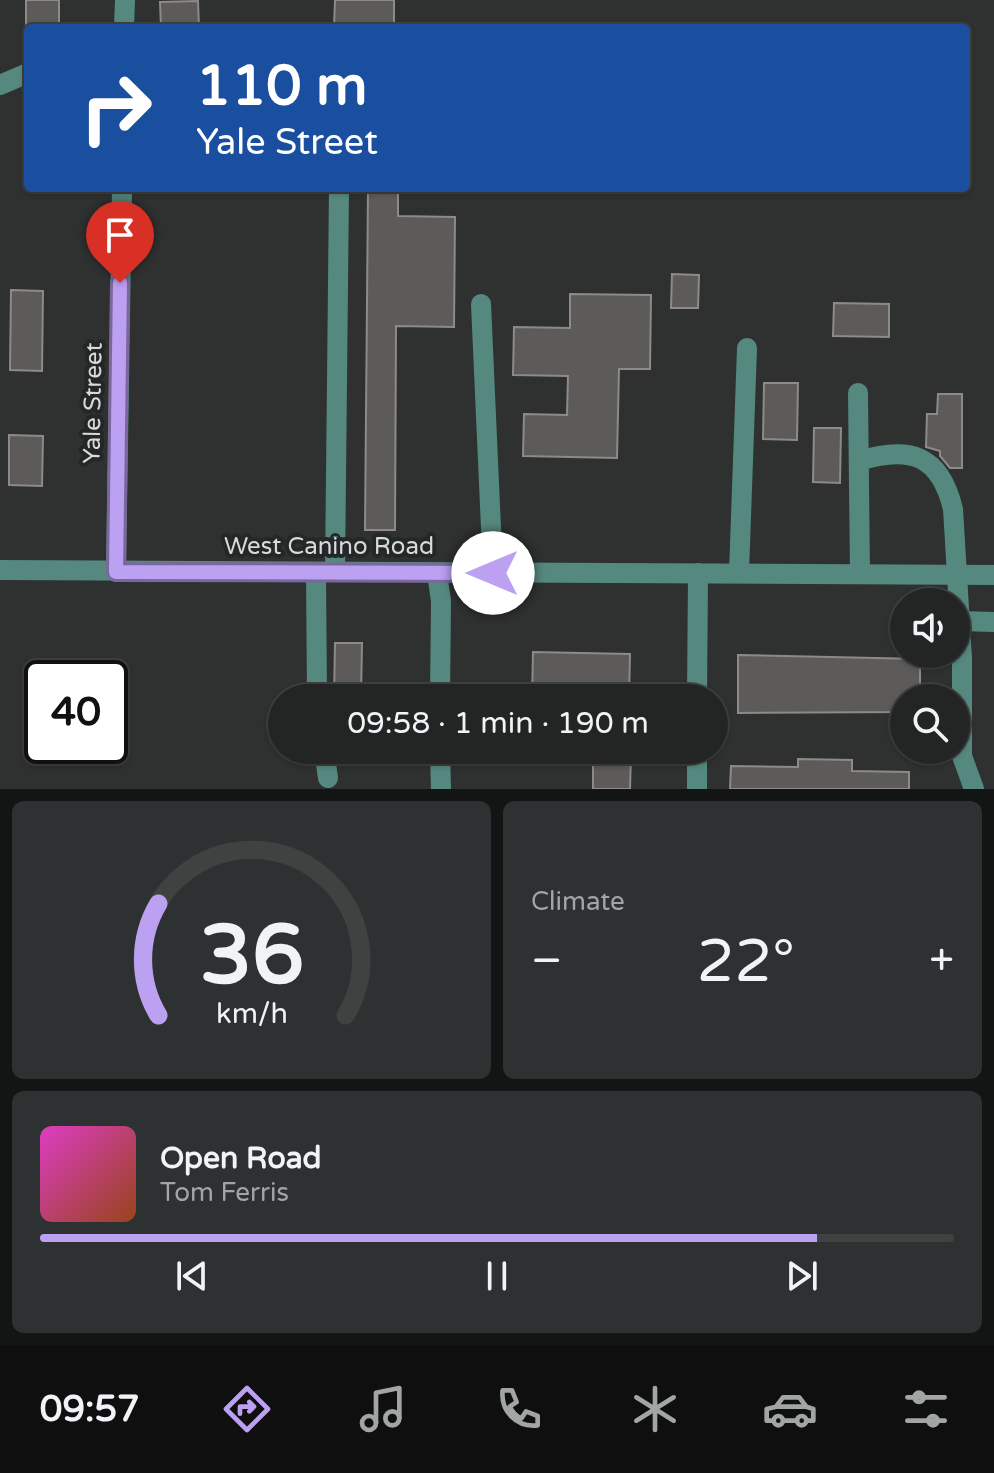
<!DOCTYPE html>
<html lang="en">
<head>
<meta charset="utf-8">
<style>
  :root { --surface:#222524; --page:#2e3131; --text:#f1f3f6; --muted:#a2a5a6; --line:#3f4241; --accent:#bca0f2 }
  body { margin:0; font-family:"Varela Round",sans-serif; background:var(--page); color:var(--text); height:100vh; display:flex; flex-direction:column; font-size:30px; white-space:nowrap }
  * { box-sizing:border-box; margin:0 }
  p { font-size:26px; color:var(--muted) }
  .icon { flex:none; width:44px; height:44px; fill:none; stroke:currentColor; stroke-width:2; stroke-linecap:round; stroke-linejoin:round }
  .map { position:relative; height:789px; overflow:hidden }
  .panel { display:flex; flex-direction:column; gap:12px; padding:12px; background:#131414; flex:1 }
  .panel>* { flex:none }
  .top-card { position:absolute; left:24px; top:24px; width:946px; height:168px; border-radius:8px; box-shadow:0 2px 6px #0004,0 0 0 2px var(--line); background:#1a4fa0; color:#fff; overflow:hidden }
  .fabs { position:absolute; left:890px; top:588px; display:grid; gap:16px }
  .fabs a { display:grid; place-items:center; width:80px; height:80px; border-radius:50%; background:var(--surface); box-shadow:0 2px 6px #0004,0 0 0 2px var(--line); font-size:40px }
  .speed { position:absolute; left:24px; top:660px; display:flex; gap:16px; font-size:40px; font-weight:700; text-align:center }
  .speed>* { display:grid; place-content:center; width:104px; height:104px; border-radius:50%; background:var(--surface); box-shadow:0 2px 6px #0004,0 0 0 2px var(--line); line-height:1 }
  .speed .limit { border:4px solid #111; border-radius:12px; background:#fff; color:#111 }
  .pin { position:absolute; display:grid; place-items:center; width:68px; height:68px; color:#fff; margin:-82px -34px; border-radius:50% 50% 50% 0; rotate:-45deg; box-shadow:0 0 8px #0007 }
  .pin .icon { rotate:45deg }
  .me { position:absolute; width:88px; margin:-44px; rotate:270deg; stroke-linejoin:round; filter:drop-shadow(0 0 6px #0008) }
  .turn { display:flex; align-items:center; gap:28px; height:168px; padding:0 40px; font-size:36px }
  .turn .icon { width:104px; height:104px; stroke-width:2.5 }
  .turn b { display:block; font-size:56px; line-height:68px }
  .big { font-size:60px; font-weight:600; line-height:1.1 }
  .panel .tile { flex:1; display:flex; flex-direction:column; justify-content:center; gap:12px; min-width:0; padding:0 28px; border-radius:12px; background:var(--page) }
  .panel .dial { align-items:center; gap:0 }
  .dial svg { height:208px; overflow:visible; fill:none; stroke:var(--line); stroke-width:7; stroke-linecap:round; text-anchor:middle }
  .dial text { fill:var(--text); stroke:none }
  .song { display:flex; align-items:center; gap:24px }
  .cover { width:96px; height:96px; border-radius:12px; background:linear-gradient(135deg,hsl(310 70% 55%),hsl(20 70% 35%)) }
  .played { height:8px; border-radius:4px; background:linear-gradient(90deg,var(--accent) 85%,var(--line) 85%) }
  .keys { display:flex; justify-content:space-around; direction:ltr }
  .heat { display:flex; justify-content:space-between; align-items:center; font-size:44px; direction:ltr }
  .panel .tiles { flex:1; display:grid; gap:12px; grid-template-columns:1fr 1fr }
  .tile:last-child { grid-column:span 2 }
  .trip { position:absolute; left:268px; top:684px; width:460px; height:80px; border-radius:40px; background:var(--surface); box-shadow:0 2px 6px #0004,0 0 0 2px var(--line); font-weight:600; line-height:80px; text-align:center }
  .menu { display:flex; height:128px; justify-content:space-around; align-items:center; background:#0e0f0e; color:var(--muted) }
  .menu .icon { width:56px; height:56px }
  .menu .active { color:var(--accent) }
  .menu b { font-size:36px; color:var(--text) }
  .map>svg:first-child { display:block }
  .building { fill:#5d5b59; stroke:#8d8a88; stroke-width:2 }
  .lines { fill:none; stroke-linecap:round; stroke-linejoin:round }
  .minor { stroke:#55897f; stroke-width:20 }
  .route-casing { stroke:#7a689d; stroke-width:20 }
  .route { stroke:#bca0f2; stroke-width:14 }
  .labels { text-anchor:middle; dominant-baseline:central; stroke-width:8; stroke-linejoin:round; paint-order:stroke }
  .street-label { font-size:24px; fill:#d8dad9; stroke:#242727 }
</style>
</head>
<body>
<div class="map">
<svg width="994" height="789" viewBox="0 0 994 789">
  <rect width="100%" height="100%" fill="#2e3130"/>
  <g class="building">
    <rect x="26" y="0" width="33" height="28"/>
    <path d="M335 0H394V28H334Z"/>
    <path d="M198 1 199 28H161L160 2Z"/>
    <path d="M368 188H398V216L455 217 454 327 396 326 395 530H365Z"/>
    <path d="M672 274 699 275 698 308H671Z"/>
    <path d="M11 290 43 291 42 371 10 370Z"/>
    <path d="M570 294 651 295 650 369H619L617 458 523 456 524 414 567 415 568 376 513 375 514 327 570 328Z"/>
    <path d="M834 303 889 304V337L833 336Z"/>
    <path d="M764 383H798L797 440 763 439Z"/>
    <path d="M938 394H962V468H950L940 456V451L926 447 927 414H937Z"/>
    <path d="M814 428H841L840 483 813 482Z"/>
    <path d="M9 435 43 436 42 486 9 485Z"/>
    <path d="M335 643H362L361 698H334Z"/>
    <path d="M533 652 630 654 629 698H532Z"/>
    <path d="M738 655 920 659V698H904V712L738 713Z"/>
    <path d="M593 753 631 754 630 789H593Z"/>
    <path d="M798 759 852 760V771L909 772V789H730L731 766 798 767Z"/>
  </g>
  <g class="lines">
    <g class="minor">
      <path d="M124 28 125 0"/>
      <path d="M0 85 28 73"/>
      <path d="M481 304 493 573"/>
      <path d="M858 393 860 574"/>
      <path d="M859 461C910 445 940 455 953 509L962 658V756L974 789"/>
      <path d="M0 570 994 575"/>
      <path d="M116 572 122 188"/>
      <path d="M316 572 317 698"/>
      <path d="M335 572 339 188"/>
      <path d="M437 573 441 601 440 698"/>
      <path d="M739 573 747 348"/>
      <path d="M959 621 994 622"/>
      <path d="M697 698 698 573"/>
      <path d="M324 750 328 778"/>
      <path d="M440 750 441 789"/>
      <path d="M697 789V750"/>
    </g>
  </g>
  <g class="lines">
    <g class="route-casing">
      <path id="route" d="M120 283 116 572 493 573"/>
    </g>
    <use href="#route" class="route"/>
  </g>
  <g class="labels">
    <g class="street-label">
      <text transform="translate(93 403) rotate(-89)">Yale Street</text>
      <text x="329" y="546">West Canino Road</text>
    </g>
  </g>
</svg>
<div class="fabs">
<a><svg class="icon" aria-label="sound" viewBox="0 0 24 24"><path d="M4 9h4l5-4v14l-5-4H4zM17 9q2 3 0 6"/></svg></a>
<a><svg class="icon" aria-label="search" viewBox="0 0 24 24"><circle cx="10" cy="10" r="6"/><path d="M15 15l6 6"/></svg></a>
</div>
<div class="speed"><div class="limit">40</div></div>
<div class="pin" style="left:120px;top:283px;background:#d93025"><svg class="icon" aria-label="arrive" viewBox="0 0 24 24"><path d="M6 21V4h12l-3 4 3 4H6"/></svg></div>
<svg class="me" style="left:493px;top:573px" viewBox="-20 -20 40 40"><circle r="19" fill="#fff"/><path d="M0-13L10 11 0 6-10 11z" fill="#bca0f2"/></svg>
<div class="trip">09:58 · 1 min · 190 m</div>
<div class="top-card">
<div class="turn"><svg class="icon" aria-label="right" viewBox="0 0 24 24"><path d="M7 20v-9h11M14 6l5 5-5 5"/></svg><div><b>110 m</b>Yale Street</div></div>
</div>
</div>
<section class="panel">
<div class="tiles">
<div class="tile dial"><svg viewBox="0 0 100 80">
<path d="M14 69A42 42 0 1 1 86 69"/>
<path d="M14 69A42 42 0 0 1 14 26" stroke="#bca0f2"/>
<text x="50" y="56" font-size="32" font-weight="700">36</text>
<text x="50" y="72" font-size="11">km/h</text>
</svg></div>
<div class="tile"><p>Climate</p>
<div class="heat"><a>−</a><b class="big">22°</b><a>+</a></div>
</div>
<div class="tile">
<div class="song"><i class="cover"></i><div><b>Open Road</b><p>Tom Ferris</p></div></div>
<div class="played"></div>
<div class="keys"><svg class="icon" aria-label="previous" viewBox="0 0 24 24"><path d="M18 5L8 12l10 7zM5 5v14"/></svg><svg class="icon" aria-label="pause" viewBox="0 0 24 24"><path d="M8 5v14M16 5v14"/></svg><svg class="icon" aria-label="next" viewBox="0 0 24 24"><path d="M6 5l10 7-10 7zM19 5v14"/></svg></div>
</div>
</div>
</section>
<nav class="menu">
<b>09:57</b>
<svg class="icon active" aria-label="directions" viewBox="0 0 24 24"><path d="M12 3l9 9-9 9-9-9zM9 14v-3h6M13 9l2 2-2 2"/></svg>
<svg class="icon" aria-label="music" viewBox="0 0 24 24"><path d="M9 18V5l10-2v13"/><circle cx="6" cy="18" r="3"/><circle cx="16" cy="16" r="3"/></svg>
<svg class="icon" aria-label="phone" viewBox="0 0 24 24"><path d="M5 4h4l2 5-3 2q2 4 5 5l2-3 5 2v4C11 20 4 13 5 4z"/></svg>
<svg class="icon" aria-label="climate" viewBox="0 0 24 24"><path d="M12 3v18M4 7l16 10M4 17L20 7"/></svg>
<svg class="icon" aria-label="car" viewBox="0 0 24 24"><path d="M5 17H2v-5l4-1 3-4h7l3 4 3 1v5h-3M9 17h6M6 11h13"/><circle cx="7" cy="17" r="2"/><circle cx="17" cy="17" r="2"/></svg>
<svg class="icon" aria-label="filters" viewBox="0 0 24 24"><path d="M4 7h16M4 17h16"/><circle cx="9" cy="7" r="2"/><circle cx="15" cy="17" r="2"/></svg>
</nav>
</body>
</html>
